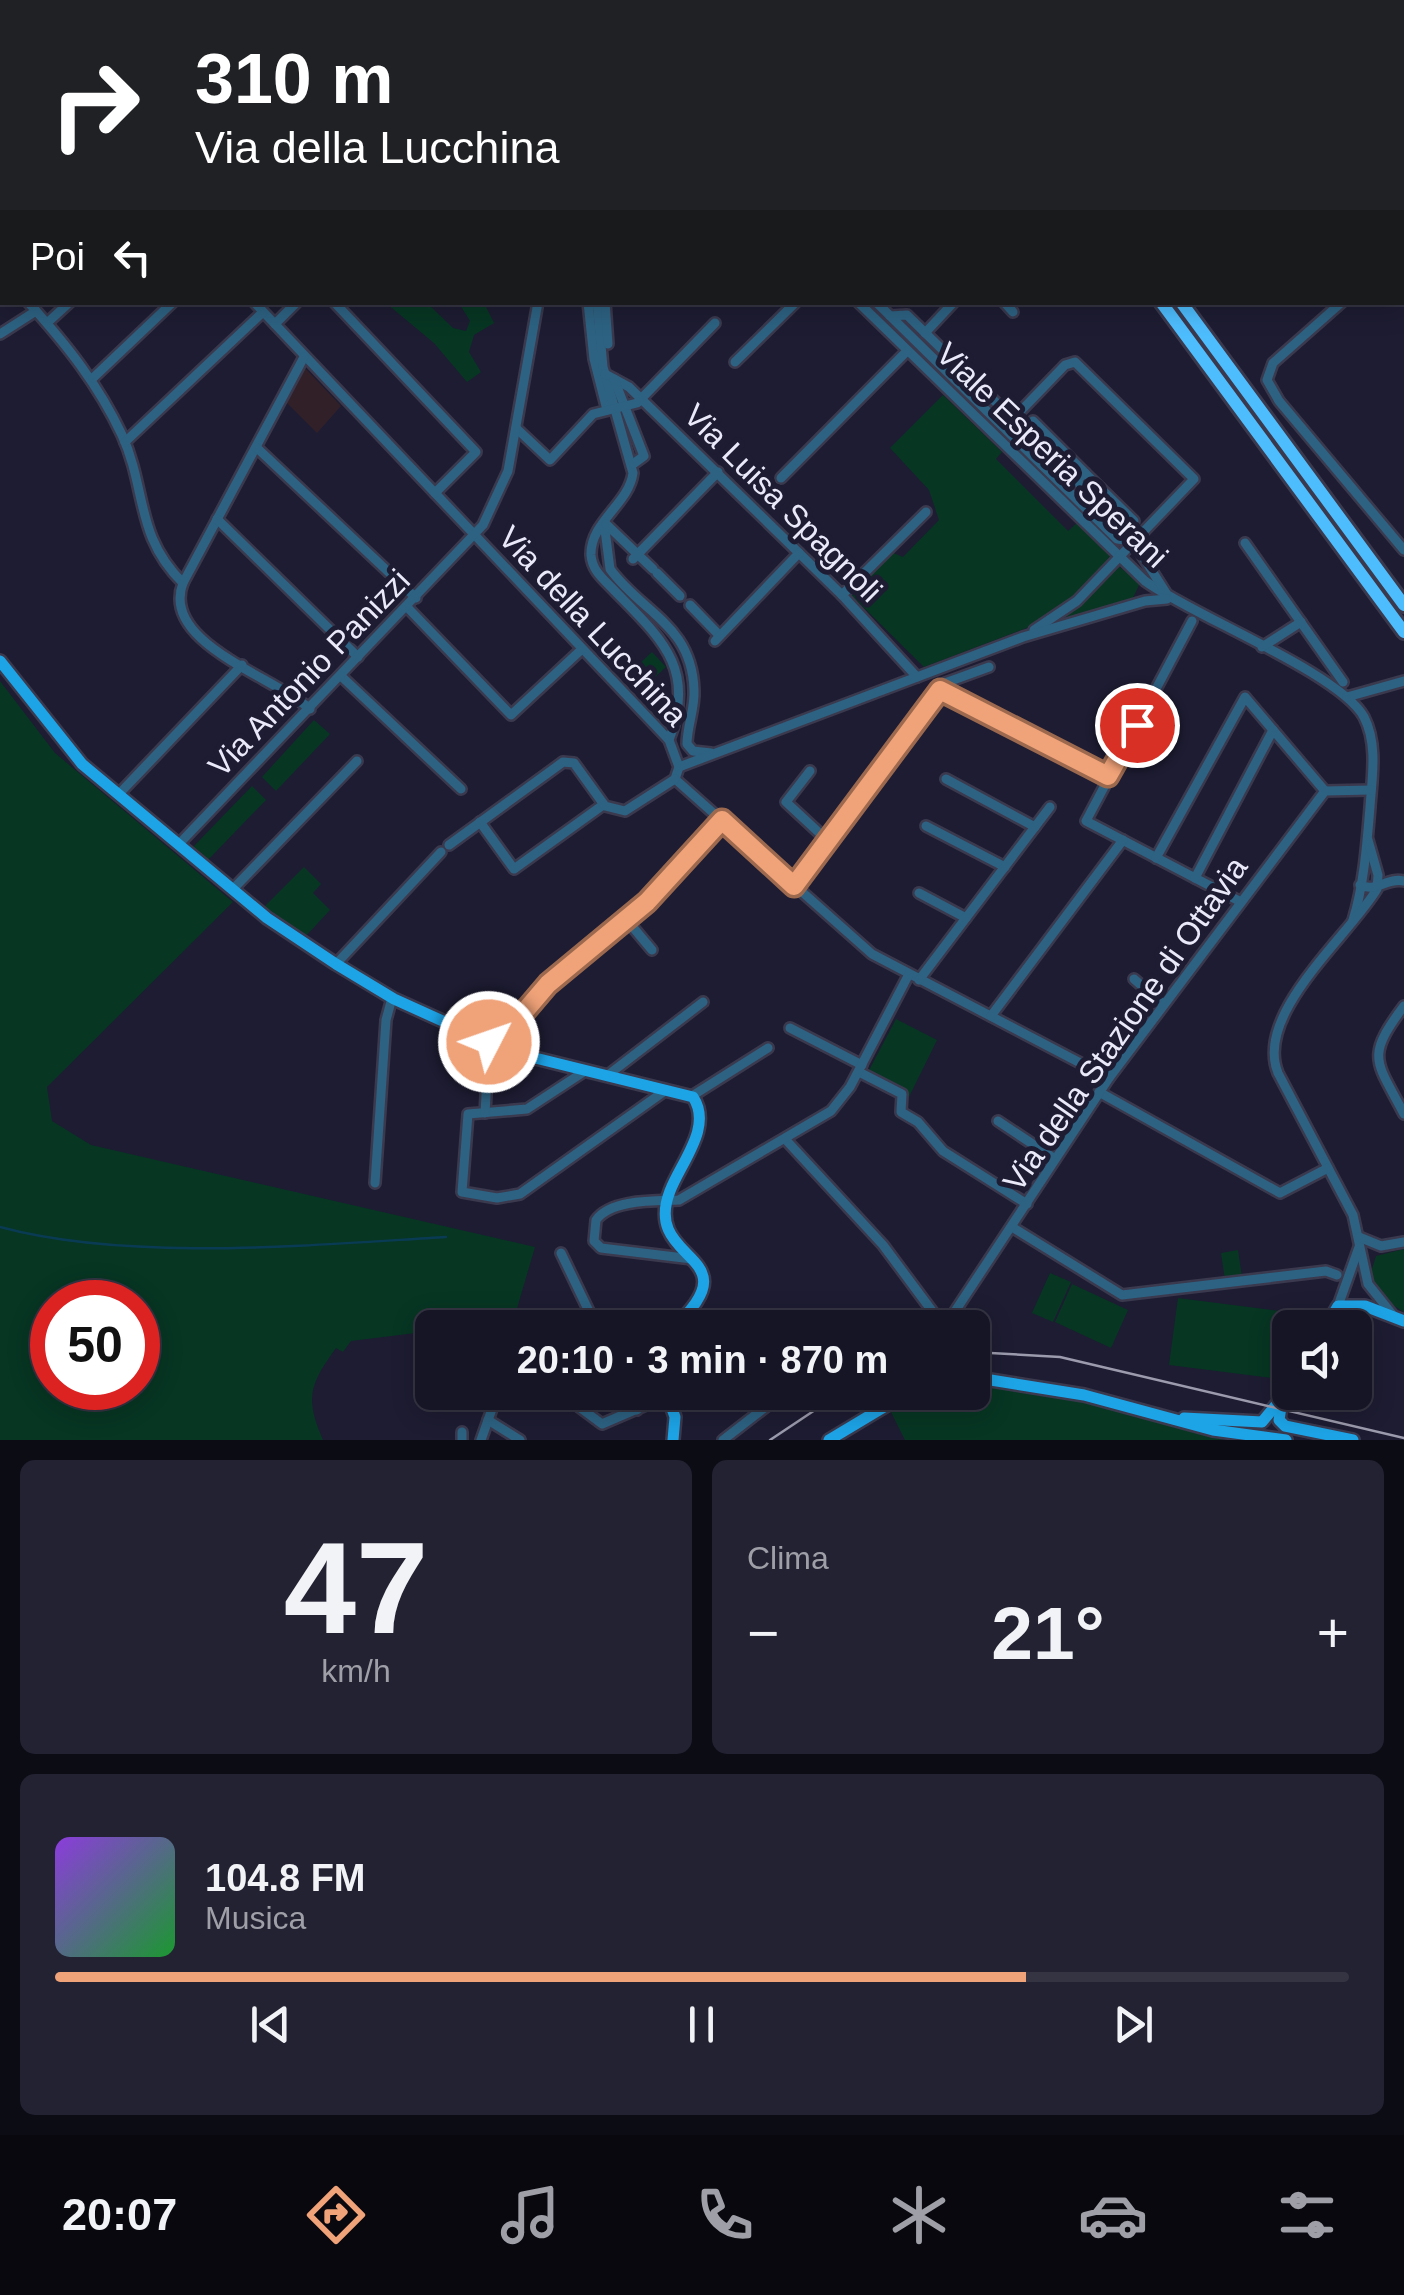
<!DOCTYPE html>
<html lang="it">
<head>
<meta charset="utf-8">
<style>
  :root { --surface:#161526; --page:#232232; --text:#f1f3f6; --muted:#9e9fa7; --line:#353443; --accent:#f0a278 }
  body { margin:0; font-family:Helvetica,sans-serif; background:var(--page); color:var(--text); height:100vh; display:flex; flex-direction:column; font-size:38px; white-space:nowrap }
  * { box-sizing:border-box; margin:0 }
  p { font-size:32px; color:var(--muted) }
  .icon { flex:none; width:55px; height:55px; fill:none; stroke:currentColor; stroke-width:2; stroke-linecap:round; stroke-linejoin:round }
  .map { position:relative; height:1440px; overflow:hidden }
  .details { display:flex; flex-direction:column; gap:20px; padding:20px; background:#0c0c15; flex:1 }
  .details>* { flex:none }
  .guide { position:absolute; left:0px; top:0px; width:1405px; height:305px; box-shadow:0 5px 25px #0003,0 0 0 2px var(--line); background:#202124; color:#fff; overflow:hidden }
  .fabs { position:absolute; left:1272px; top:1310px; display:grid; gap:20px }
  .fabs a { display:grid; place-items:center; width:100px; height:100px; border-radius:15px; background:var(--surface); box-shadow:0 5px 25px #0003,0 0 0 2px var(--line); font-size:50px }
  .speed { position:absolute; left:30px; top:1280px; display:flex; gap:20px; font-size:50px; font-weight:700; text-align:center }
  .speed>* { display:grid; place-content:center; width:130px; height:130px; border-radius:50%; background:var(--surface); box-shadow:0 5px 25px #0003,0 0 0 2px var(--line); line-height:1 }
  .speed .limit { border:15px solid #d22; background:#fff; color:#111 }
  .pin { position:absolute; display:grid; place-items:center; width:85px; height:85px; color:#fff; margin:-42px; border:5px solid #fff; border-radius:50%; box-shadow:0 2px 10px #0007 }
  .me { position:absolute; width:110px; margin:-55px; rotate:49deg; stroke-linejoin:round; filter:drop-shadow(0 0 8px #0008) }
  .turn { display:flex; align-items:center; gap:35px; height:210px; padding:0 30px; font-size:45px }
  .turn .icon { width:130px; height:130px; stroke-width:2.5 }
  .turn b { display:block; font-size:70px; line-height:85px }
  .then { display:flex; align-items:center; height:95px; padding:0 30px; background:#0003; gap:20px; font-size:38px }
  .big { font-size:75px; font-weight:700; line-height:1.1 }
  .details .widget { flex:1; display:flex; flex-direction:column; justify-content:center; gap:15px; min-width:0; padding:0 35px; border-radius:15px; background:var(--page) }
  .details .dial { align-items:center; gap:0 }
  .dial b { font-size:130px; line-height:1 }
  .song { display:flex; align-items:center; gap:30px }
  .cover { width:120px; height:120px; border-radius:15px; background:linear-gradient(135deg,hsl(270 70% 55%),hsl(130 70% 35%)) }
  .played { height:10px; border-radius:5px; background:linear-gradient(90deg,var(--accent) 75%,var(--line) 75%) }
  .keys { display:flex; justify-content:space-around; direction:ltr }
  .heat { display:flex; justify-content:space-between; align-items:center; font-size:55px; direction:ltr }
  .details .tiles { flex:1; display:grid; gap:20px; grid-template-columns:1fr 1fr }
  .widget:last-child { grid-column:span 2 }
  .trip { position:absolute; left:415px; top:1310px; width:575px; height:100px; border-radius:15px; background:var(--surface); box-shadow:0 5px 25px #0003,0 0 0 2px var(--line); font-weight:700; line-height:100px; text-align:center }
  .tab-bar { display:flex; height:160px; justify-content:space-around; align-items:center; background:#09080f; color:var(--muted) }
  .tab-bar .icon { width:70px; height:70px }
  .tab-bar .on { color:var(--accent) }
  .tab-bar b { font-size:45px; color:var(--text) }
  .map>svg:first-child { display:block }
  .commercial { fill:#322029 }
  .green { fill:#073623; fill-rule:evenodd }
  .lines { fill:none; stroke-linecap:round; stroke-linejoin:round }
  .stream { stroke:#0a3b54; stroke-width:2.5 }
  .minor-casing { stroke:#3a394e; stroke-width:14 }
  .major-casing { stroke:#3a394e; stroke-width:16 }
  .highway-casing { stroke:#3a394e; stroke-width:18 }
  .minor { stroke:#2d6282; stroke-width:9 }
  .major { stroke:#1da4e7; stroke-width:11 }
  .highway { stroke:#4ebdfd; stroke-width:12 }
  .rail { stroke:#9b9bad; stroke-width:2.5 }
  .route-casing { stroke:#9c694e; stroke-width:25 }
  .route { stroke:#f0a278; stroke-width:18 }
  .labels { text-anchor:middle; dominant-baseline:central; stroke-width:10; stroke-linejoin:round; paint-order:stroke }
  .street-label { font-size:32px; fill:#e9e9f9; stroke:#1d1c32 }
</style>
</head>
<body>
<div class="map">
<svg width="1404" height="1440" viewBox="0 0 1404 1440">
  <rect width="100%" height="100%" fill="#1d1c32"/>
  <path class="commercial" d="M304 367 341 406 317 433 284 400Z"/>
  <g class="green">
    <path d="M386 303H427L453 328 466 331 470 321 459 303H484L494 323 474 335 469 352 481 372 467 382 434 343Z"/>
    <path d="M943 395 1002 452 996 459 1068 531 1077 523 1110 556 1075 599 1040 623 924 667 849 593 891 552 903 557 939 520 929 490 890 448Z"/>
    <path d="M1117 565 1140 583 1132 600 1070 621 1066 616Z"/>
    <path d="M652 652 666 667 638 693 624 678Z"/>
    <path d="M0 681 55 753 233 902 47 1087 52 1121 91 1145 535 1247 513 1322 432 1328V1331L351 1341 343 1352 336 1348C309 1385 305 1399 323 1440H0ZM52 1302H138V1388H52Z"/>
    <path d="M314 720 330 734 276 791 262 777Z"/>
    <path d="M252 786 266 800 207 861 193 847Z"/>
    <path d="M304 867 321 884 313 893 330 910 304 938 263 908Z"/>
    <path d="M896 1019 937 1040 909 1097 867 1074Z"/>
    <path d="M1404 1249V1312L1386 1301 1369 1279 1376 1256Z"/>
    <path d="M1238 1250 1242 1277 1225 1280 1221 1253Z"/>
    <path d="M1050 1273 1071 1282 1053 1322 1032 1313Z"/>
    <path d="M1072 1284 1128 1310 1111 1348 1055 1322Z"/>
    <path d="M1178 1298 1287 1312 1279 1379 1169 1365Z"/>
    <path d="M973 1384 1095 1403 1224 1440H905L890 1410 922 1393 972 1392Z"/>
  </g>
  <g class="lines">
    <path class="stream" d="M0 1227C129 1262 311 1245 446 1237"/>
    <g class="minor-casing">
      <g id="minor">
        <path d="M580 0 581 2"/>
        <path d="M592 0 593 2"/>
        <path d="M650 2 652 0"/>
        <path d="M0 36 2 38"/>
        <path d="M0 160 2 163"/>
        <path d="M1402 257 1404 256"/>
        <path d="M0 272 2 275"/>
        <path d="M28 302C66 344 98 384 122 435 147 490 135 536 183 583"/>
        <path d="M254 302 669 740 679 767 675 779"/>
        <path d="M334 302 476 452 435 493"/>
        <path d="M588 302 594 359 607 410"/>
        <path d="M597 302 603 367 633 473C629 504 590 522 591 555 592 569 601 577 611 587 658 636 698 666 669 740"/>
        <path d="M605 302 608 344"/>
        <path d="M858 302 1145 581C1193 616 1340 673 1364 717 1378 744 1372 778 1370 807 1367 843 1364 885 1353 920"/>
        <path d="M876 302 1117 539 1133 541"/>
        <path d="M1004 302 1013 312"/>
        <path d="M1342 302 1273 363 1267 380 1279 401 1404 550"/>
        <path d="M890 316 907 315 1126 530 1166 593"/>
        <path d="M47 323 70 302"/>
        <path d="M275 324 297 302"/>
        <path d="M925 333 954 302"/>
        <path d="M0 334 36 311"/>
        <path d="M304 357 183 583C160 643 275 677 310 709"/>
        <path d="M735 362 796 302"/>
        <path d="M605 374 629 387 842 595 917 677"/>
        <path d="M93 378 173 302"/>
        <path d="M614 379 644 456 633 464"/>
        <path d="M1013 419 1065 365 1075 362 1194 479 1077 601 1034 630"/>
        <path d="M1033 421 1085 473 1076 481"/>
        <path d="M516 428 550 460 593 414 637 403 715 323"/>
        <path d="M125 442 263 312"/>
        <path d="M256 447 416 598"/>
        <path d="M1085 473 1134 521"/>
        <path d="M781 478 907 351"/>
        <path d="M217 519 358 657"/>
        <path d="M604 522 610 569C642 613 692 625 694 690 695 709 687 726 687 744L693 751 711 753"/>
        <path d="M606 524 653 569"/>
        <path d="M1245 543 1343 682"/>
        <path d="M633 559 718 472"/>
        <path d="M657 573 680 596"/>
        <path d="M842 595 926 512"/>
        <path d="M690 605 719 635"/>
        <path d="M407 607 511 715 582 649"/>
        <path d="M1192 621 1086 821 1241 902"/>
        <path d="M715 641 799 553"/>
        <path d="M1262 647 1301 622"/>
        <path d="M341 676 461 789"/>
        <path d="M941 690 1109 776"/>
        <path d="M1347 697 1404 681"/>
        <path d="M679 767 1023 637 1145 601 1167 599"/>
        <path d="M810 771 786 802 828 841"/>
        <path d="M675 779 872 954 1109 1078"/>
        <path d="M946 779 1035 827"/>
        <path d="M118 795 242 665"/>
        <path d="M480 822 514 869 603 805"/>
        <path d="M926 826 1005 867"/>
        <path d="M1368 840 1378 875 1377 889C1348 937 1254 1014 1278 1073L1353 1215 1368 1284 1392 1314"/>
        <path d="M179 844 483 525 508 471 538 302"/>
        <path d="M449 845 563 762 574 763 605 806 625 811 675 779"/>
        <path d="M1156 858 1245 697 1325 791"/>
        <path d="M1195 878 1273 730"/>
        <path d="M1360 885C1376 893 1387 877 1404 881"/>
        <path d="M794 886 945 683 989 667"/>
        <path d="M233 889 357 761"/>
        <path d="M919 893 966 918"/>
        <path d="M626 919 652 950"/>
        <path d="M336 964 441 852"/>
        <path d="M1134 979 1163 1004"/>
        <path d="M919 980 1050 807"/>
        <path d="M1404 1006C1365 1058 1376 1060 1404 1114"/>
        <path d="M991 1016 1123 840"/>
        <path d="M790 1028 862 1065"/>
        <path d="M496 1045C566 964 652 901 722 820"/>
        <path d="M585 1071 527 1109 468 1114 462 1192 497 1198 520 1194 666 1090"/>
        <path d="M859 1072 902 1094 901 1112 918 1122 943 1151 1027 1204"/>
        <path d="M608 1075 703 1002"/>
        <path d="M1099 1092 1280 1193 1328 1168"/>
        <path d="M692 1096 768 1048"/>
        <path d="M485 1113 489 1042"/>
        <path d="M998 1121 1055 1159"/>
        <path d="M786 1140 883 1245 944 1327"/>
        <path d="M375 1183 386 1020 392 998"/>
        <path d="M1012 1227 1122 1295 1326 1271 1337 1275"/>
        <path d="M1359 1237 1381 1246 1404 1242"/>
        <path d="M561 1253 597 1328"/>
        <path d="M692 1259 601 1248 594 1241 596 1220C611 1199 656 1201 679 1200L831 1111 850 1087 909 974"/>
        <path d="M1338 1306 1359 1247"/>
        <path d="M944 1328 1109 1078 1325 791 1371 790"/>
        <path d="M559 1392 602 1424 667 1396"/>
        <path d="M629 1392 637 1410"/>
        <path d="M488 1420 520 1440"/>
        <path d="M462 1440V1432"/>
        <path d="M481 1440 498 1392"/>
        <path d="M723 1440 785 1392"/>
      </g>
    </g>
    <g class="major-casing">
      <g id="major">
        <path d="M0 661 82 764 267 918 336 964 394 999 511 1052 693 1097C713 1127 681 1162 670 1191 641 1265 756 1252 673 1328"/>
        <path d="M1325 1328 1338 1306H1365L1404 1321"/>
        <path d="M972 1377 1084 1395 1213 1430 1286 1440"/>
        <path d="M666 1392 675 1417 673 1440"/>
        <path d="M1281 1407 1279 1420 1285 1426 1353 1440"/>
        <path d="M1184 1418 1262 1422 1290 1388"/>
        <path d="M829 1440 909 1392"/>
      </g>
    </g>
    <g class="highway-casing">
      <g id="highway">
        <path d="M937 0 939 2"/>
        <path d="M956 0 958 2"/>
        <path d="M1161 302 1404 632"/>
        <path d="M1181 302 1404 605"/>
      </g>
    </g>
    <use href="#minor" class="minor"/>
    <use href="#major" class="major"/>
    <use href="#highway" class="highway"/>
    <g class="rail">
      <path d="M972 1352 1060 1357 1404 1438"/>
      <path d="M770 1440 842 1392"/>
    </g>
  </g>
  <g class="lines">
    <g class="route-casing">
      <path id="route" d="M489 1042 496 1045 548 984 647 902 722 820 794 886 940 690 1108 776 1137 725"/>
    </g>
    <use href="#route" class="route"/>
  </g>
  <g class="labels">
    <g class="street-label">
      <text transform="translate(1052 455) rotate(44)">Viale Esperia Sperani</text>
      <text transform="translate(783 503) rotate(45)">Via Luisa Spagnoli</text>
      <text transform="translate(593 626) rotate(47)">Via della Lucchina</text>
      <text transform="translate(309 673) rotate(-46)">Via Antonio Panizzi</text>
      <text transform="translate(1125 1024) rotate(-55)">Via della Stazione di Ottavia</text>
    </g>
  </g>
</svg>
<div class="fabs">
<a><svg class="icon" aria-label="sound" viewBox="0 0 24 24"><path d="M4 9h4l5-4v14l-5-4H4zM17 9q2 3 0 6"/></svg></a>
</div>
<div class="speed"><div class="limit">50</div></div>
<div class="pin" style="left:1137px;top:725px;background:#d93025"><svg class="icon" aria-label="arrive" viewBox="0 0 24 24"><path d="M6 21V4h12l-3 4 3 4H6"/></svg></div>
<svg class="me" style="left:489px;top:1042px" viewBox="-20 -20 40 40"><circle r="17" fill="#f0a278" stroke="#fff" stroke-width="3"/><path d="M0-11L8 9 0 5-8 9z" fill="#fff"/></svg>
<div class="trip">20:10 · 3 min · 870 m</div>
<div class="guide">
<div class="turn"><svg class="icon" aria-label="right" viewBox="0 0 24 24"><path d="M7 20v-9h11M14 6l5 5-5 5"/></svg><div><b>310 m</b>Via della Lucchina</div></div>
<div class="then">Poi<svg class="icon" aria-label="left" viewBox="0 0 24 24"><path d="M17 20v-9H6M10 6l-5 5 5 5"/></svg></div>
</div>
</div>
<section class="details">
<div class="tiles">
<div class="widget dial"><b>47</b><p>km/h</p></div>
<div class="widget"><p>Clima</p>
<div class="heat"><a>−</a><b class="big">21°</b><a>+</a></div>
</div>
<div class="widget">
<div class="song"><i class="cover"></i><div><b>104.8 FM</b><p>Musica</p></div></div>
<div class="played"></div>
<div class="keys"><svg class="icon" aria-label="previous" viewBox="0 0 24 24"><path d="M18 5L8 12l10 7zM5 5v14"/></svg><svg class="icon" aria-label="pause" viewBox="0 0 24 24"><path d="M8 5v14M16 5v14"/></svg><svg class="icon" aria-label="next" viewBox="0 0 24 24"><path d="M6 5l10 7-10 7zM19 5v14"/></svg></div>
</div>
</div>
</section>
<nav class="tab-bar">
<b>20:07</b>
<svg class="icon on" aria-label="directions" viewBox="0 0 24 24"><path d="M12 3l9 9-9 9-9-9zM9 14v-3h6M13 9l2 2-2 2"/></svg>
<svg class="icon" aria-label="music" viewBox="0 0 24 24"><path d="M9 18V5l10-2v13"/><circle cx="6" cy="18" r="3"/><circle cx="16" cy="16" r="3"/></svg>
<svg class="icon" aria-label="phone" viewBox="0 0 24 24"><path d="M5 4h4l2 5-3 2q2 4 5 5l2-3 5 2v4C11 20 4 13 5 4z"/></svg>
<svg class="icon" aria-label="climate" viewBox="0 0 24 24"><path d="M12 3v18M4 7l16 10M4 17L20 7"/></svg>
<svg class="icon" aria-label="car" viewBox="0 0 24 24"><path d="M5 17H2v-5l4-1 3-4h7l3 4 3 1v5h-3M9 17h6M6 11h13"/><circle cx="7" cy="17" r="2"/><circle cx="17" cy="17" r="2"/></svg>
<svg class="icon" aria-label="filters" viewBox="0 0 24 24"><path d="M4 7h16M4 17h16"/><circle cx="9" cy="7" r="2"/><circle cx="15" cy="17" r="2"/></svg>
</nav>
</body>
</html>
